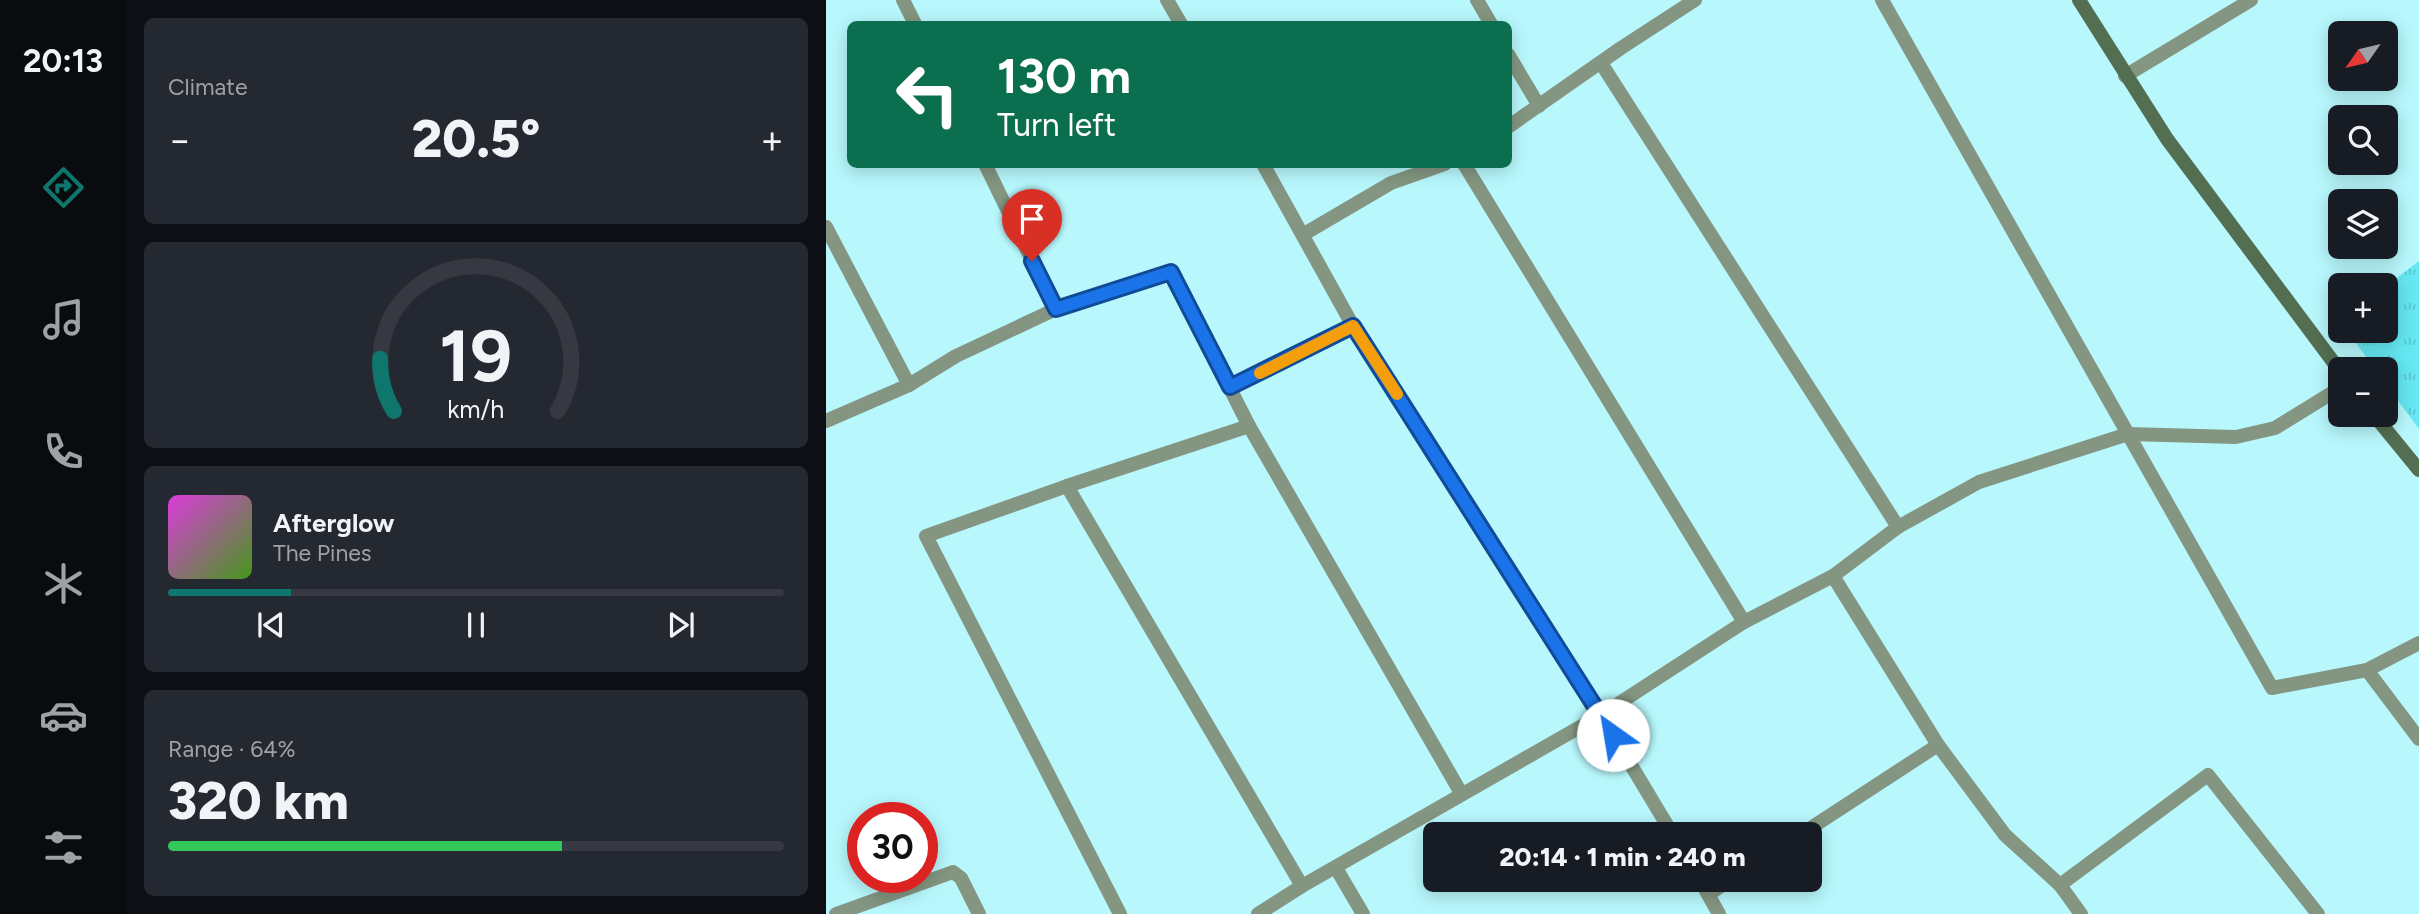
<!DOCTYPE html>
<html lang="en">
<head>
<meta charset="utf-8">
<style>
  :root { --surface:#171b24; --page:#242831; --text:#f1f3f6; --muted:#9ea1a6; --line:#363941; --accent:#0f766e }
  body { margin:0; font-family:Figtree,sans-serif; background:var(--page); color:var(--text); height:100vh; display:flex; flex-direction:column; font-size:26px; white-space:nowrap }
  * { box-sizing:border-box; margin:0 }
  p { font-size:23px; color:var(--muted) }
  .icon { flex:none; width:38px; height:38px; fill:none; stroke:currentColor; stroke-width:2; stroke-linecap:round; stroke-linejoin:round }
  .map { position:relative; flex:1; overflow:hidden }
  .sheet { display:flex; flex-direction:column; gap:18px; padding:18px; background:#0d0f14; width:700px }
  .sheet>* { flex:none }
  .top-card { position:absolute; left:21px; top:21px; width:665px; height:147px; border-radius:10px; box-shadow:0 4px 18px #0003; background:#0b6e4f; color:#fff; overflow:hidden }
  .needle { width:46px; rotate:236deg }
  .tools { position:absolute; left:1502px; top:21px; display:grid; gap:14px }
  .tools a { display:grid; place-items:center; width:70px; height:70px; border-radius:10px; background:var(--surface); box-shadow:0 4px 18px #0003; font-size:35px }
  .speed { position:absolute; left:21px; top:802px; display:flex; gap:14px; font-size:35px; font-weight:700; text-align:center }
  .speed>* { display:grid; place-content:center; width:91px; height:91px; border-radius:50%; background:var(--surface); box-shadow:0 4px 18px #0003; line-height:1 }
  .speed .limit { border:10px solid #d22; background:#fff; color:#111 }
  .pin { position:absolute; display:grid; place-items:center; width:60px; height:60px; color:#fff; margin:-72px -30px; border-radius:50% 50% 50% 0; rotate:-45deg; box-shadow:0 0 7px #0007 }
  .pin .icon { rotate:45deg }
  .me { position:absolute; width:77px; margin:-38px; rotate:328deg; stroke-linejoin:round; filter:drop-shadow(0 0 5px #0008) }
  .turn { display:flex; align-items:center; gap:24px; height:147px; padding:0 35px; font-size:32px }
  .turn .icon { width:91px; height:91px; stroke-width:2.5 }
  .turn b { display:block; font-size:49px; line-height:60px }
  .big { font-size:52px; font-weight:800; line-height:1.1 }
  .sheet .tile { flex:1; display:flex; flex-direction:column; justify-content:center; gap:10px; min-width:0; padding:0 24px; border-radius:10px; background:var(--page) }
  .sheet .dial { align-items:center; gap:0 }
  .dial svg { height:182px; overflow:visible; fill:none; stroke:var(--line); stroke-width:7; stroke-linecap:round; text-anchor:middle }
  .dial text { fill:var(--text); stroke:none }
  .song { display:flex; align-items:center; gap:21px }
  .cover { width:84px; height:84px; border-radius:10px; background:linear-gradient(135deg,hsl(300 70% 55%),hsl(100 70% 35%)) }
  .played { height:7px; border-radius:4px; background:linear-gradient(90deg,var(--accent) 20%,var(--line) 20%) }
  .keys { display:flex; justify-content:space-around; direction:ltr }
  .heat { display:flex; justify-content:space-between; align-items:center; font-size:38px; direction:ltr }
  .charge { height:10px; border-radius:5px; background:linear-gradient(90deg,#34c759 64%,var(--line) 0) }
  .trip { position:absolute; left:597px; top:822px; width:399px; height:70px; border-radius:10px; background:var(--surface); box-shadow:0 4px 18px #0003; font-weight:800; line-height:70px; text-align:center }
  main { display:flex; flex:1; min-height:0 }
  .menu { display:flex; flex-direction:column; width:126px; justify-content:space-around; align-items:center; background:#090b0e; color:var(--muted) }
  .menu .icon { width:49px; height:49px }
  .menu .selected { color:var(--accent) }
  .menu b { font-size:32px; color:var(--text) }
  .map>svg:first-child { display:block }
  .park { fill:url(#park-tufts) }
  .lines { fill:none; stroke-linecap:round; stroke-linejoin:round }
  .street { stroke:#849682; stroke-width:14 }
  .secondary { stroke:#546e51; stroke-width:14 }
  .route-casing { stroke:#114b97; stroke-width:18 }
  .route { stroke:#1a73e8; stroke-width:12 }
  .slow { stroke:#f59e0b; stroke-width:12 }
</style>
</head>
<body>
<main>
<nav class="menu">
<b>20:13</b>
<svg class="icon selected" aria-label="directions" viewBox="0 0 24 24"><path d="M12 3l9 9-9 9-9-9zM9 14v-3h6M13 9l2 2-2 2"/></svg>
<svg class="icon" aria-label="music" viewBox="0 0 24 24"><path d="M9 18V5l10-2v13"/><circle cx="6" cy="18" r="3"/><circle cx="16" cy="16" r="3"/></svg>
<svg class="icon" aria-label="phone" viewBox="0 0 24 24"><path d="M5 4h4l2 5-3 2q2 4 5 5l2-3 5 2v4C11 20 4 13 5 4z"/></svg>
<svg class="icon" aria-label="climate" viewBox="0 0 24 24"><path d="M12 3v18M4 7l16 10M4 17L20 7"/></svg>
<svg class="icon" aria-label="car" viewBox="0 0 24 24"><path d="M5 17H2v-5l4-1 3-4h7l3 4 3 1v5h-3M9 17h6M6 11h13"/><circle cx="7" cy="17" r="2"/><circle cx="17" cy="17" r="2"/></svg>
<svg class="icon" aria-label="filters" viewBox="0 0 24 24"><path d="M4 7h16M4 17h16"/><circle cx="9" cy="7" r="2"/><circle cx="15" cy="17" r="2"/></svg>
</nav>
<section class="sheet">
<div class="tile"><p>Climate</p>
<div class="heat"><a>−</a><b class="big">20.5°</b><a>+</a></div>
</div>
<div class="tile dial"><svg viewBox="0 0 100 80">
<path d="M14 69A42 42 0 1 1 86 69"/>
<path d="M14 69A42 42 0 0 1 8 46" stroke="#0f766e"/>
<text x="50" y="56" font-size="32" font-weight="700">19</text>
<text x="50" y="72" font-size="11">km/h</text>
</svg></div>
<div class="tile">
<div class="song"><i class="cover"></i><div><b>Afterglow</b><p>The Pines</p></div></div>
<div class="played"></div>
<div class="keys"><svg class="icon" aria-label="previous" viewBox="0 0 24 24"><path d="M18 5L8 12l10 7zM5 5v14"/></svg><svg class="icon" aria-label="pause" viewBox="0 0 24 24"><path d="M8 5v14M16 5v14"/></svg><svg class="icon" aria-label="next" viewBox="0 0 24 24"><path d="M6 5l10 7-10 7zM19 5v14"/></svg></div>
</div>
<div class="tile"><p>Range · 64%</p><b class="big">320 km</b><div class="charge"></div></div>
</section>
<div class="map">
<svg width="1593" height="914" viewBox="0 0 1593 914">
  <defs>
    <pattern id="park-tufts" width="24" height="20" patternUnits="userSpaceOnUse" patternTransform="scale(1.75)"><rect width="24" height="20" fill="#65e8f2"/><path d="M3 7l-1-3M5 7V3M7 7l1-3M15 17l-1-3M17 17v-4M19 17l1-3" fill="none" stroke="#57c8d0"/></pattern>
  </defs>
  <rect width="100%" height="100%" fill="#b8f8fd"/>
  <path class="park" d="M1593 261V429L1559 383V369H1549L1521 331H1559V287Z"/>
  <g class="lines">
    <g class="street">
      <path d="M77 0 89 24"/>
      <path d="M341 0 355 24"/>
      <path d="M651 0 665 24"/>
      <path d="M1056 0 1446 688 1541 670 1593 643"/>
      <path d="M682 54 713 106"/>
      <path d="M775 63 1072 527"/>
      <path d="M1299 76 1425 0"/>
      <path d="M682 127 795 48 869 0"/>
      <path d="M159 164 230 309"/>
      <path d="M638 164 918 622"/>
      <path d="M0 227 83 385 130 356 230 309 345 272 423 426"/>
      <path d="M478 234 565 183 619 164"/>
      <path d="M404 387 527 326"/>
      <path d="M0 421 83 385"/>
      <path d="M241 486 476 886"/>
      <path d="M1007 576 1112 745 1179 835 1234 885 1255 914"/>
      <path d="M1541 670 1593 739"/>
      <path d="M847 835 775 715 918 622 1007 576 1072 527 1153 482 1302 434 1410 437 1449 428 1514 388"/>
      <path d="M974 835 1112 745"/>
      <path d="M510 868 537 914"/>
      <path d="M874 880 893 914"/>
      <path d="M1234 885 1382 775 1492 914"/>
      <path d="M883 894 904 880"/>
      <path d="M10 914 127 872 135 878 153 914"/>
      <path d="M294 914 100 536 241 486 423 426 635 793"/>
      <path d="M432 914 476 886 775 715 527 326 437 164"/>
    </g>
    <g class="secondary">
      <path d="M1253 0 1341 139 1514 371"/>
      <path d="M1548 415 1593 470"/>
    </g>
  </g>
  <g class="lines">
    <g class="route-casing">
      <path id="route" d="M206 261 230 309 345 272 404 387 527 326 787 735"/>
    </g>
    <use href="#route" class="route"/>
    <path class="slow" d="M434 373 527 326 571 394"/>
  </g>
</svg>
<div class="tools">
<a><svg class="needle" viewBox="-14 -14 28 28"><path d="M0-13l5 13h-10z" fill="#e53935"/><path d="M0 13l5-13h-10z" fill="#9ea1a6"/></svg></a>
<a><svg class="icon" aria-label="search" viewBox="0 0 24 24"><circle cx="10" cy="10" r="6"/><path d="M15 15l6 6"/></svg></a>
<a><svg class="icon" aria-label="layers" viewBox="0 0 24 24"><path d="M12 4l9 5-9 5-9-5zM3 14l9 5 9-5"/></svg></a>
<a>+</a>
<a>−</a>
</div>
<div class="speed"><div class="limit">30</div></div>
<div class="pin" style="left:206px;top:261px;background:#d93025"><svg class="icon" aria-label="arrive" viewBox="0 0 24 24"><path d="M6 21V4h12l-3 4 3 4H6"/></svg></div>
<svg class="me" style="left:787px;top:735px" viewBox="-20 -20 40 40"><circle r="19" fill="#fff"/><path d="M0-13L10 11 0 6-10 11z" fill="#1a73e8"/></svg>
<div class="trip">20:14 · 1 min · 240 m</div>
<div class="top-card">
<div class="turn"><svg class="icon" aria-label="left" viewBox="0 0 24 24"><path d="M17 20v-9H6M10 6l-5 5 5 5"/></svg><div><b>130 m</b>Turn left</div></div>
</div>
</div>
</main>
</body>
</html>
